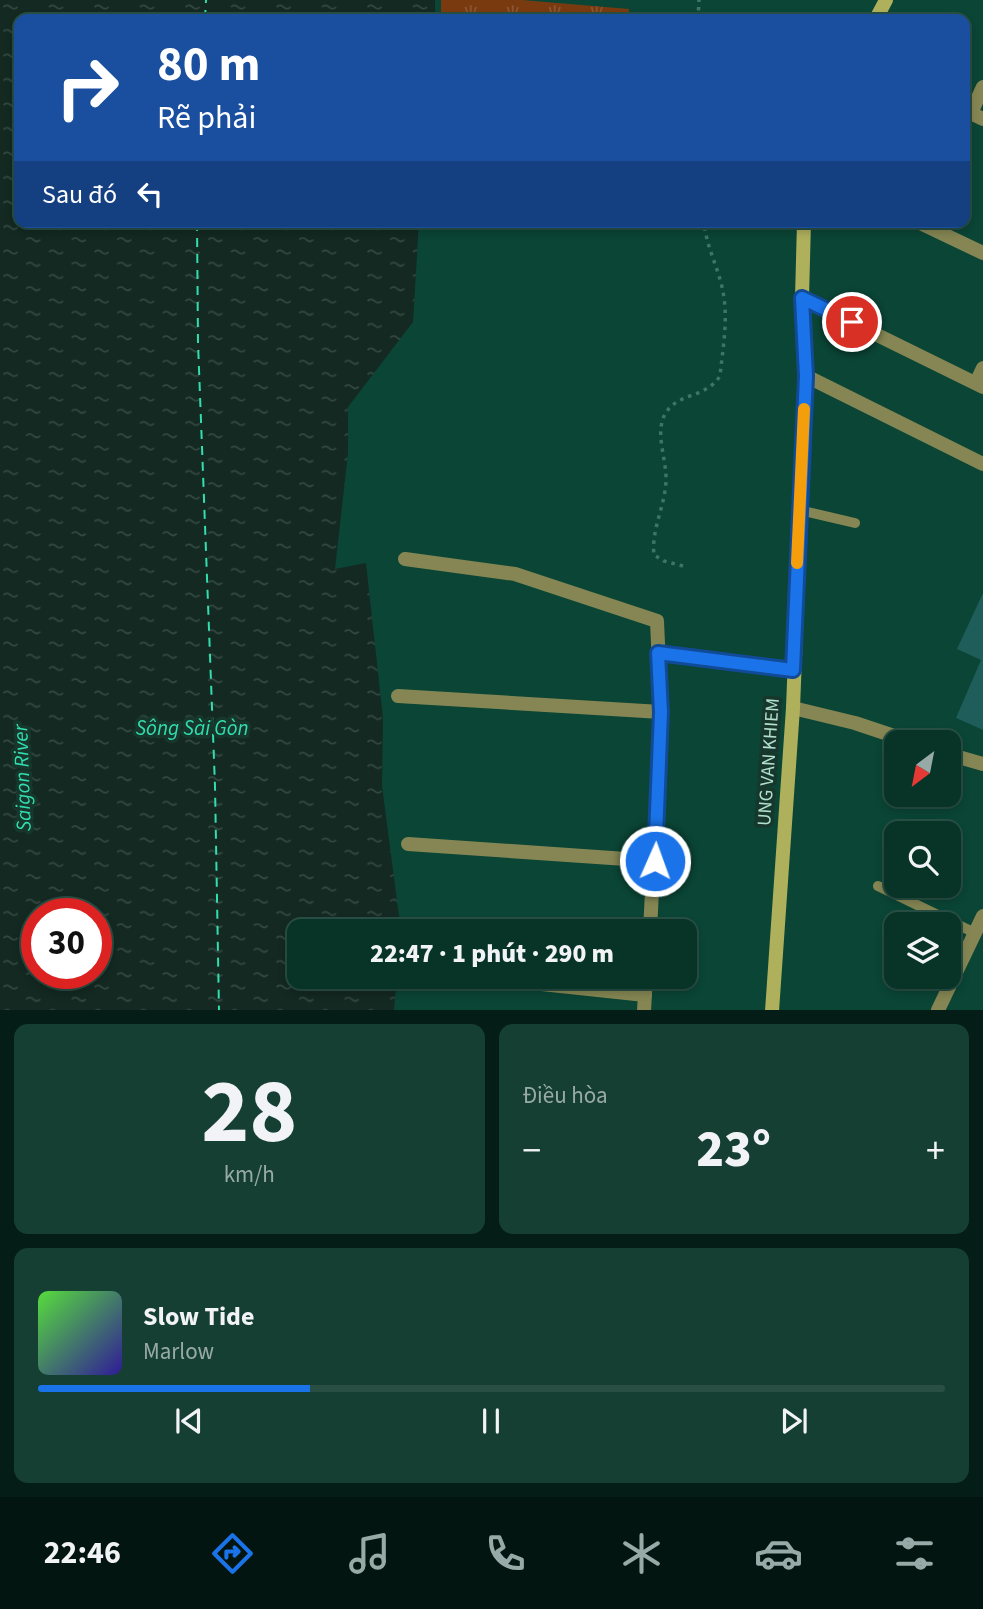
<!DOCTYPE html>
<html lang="vi">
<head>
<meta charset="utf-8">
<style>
  :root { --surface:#083428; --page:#163f34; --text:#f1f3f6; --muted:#98aaa8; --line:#294f45; --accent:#1a73e8 }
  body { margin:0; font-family:"Source Sans 3",sans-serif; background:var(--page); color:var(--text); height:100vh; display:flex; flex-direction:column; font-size:26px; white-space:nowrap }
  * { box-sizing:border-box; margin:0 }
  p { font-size:23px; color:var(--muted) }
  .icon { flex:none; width:38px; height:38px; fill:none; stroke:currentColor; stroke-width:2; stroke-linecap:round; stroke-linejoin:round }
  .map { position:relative; height:1010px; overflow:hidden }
  .panel { display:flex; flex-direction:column; gap:14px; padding:14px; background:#041d16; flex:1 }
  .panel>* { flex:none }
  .banner { position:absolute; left:14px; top:14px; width:956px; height:214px; border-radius:14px; box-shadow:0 4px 10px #0003,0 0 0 2px var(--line); background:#1a4fa0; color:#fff; overflow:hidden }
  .needle { width:46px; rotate:212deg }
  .controls { position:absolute; left:884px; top:730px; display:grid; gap:14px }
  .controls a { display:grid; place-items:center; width:77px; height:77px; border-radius:14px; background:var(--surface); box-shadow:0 4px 10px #0003,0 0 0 2px var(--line); font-size:35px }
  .speed { position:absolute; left:21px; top:898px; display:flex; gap:14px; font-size:35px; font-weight:700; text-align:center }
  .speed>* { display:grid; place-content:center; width:91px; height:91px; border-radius:50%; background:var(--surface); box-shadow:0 4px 10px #0003,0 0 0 2px var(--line); line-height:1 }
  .speed .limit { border:10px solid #d22; background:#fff; color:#111 }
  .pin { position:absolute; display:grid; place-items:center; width:60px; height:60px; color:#fff; margin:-30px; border:4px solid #fff; border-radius:50%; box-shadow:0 2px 7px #0007 }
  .me { position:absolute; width:77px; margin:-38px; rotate:2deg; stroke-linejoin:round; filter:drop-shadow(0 0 5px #0008) }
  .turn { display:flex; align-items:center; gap:24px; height:147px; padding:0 28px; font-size:32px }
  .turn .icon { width:91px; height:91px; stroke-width:2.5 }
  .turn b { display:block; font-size:49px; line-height:60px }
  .then { display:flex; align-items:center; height:66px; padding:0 28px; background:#0003; gap:14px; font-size:26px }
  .big { font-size:52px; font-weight:800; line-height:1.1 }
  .panel .widget { flex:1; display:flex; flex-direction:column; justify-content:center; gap:10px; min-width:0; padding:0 24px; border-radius:14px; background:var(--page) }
  .panel .dial { align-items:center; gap:0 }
  .dial b { font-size:91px; line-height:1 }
  .song { display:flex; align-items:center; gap:21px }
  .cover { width:84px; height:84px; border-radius:10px; background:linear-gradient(135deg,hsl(110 70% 55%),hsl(250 70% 35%)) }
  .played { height:7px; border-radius:4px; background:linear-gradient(90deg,var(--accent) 30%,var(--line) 30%) }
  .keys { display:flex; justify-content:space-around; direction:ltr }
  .heat { display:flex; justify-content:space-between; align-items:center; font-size:38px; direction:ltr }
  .panel .tiles { flex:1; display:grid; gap:14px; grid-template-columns:1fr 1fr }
  .widget:last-child { grid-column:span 2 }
  .trip { position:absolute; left:287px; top:919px; width:410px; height:70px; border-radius:14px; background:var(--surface); box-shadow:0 4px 10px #0003,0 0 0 2px var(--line); font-weight:800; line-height:70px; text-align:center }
  .tabs { display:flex; height:112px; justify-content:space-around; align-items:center; background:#031510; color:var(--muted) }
  .tabs .icon { width:49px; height:49px }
  .tabs .current { color:var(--accent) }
  .tabs b { font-size:32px; color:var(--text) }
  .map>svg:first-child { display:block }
  .park { fill:url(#park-tufts) }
  .water { fill:url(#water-ripples); fill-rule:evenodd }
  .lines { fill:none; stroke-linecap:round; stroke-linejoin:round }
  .ferry { stroke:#32deaf; stroke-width:2; stroke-dasharray:9 7; stroke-linecap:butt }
  .building { fill:#1e5d59 }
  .path { stroke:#3e7565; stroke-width:3.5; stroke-dasharray:3.5 5; stroke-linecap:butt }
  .service { stroke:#858653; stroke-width:10 }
  .minor { stroke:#858653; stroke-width:14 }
  .tertiary { stroke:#858653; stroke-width:14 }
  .secondary { stroke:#afb05c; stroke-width:14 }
  .route-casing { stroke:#114b97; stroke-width:18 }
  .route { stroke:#1a73e8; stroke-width:12 }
  .slow { stroke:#f59e0b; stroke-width:12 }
  .labels { text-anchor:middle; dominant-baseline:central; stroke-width:7; stroke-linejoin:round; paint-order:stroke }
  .street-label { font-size:19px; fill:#b2e0ce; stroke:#17372c }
  .water-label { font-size:21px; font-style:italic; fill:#32deaf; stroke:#17372c }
</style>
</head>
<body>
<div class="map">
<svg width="983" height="1011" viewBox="0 0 983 1011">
  <defs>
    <pattern id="park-tufts" width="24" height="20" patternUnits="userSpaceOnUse" patternTransform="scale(1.75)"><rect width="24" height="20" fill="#7a3a10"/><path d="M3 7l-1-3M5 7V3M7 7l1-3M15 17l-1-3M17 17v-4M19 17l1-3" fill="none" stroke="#8a5632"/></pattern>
    <pattern id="water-ripples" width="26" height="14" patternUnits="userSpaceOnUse" patternTransform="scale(1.75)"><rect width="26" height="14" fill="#132921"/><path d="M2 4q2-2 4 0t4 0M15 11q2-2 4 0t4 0" fill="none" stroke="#334840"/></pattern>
  </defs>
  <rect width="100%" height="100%" fill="#0a4535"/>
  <path class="park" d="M441 0H522L629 9V19H441Z"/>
  <path class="water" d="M0 0H435V19H19V222H419L413 322 348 407V453L335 569 366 563 383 718 382 786 401 931H299V976L397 977 394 1010H0ZM37 914H96V973H37Z"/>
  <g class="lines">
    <g class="ferry">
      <path d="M205 19 206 0"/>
      <path d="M197 222 198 343 215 786 219 1011"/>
    </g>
  </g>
  <path class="building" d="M983 593V730L956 718 981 660 957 649Z"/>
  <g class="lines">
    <g class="path">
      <path d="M698 19 699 0"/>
      <path d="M683 566 664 561 654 555C651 530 665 506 666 481 667 459 653 430 667 411 680 393 707 397 720 376 723 346 729 317 722 287 717 265 706 245 704 222"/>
    </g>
    <g class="service">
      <path d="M799 510 855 523"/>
      <path d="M658 653 793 670"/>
      <path d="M878 886 975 933"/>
    </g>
    <g class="minor">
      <path d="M964 110 983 119"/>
      <path d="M971 113 983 87"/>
      <path d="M918 222 983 253"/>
      <path d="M802 298 983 387"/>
      <path d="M806 376 983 464"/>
      <path d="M976 383 983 368"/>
      <path d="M405 559 515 574 657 621 661 712 650 931"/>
      <path d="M398 696 661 712"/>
      <path d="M408 844 655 861"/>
      <path d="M466 976 645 995"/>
      <path d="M938 1010 983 916"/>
      <path d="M644 1011 646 976"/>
    </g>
    <g class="tertiary">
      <path d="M793 708 855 723 912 742"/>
      <path d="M948 754 983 764"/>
    </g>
    <g class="secondary">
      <path d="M876 19 886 0"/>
      <path d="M772 1011 793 708 806 376 802 298 804 222"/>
    </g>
  </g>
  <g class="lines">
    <g class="route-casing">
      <path id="route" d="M655 861 661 712 658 653 793 670 806 376 802 298 852 322"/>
    </g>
    <use href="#route" class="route"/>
    <path class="slow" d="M797 563 804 409"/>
  </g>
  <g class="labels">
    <g class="street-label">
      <text transform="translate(769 762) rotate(-86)">UNG VAN KHIEM</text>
    </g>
    <g class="water-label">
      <text x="192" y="728">Sông Sài Gòn</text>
      <text transform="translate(22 778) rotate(-92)">Saigon River</text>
    </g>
  </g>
</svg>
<div class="controls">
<a><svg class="needle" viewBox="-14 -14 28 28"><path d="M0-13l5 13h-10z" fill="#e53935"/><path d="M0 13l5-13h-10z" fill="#98aaa8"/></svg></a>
<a><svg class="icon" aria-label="search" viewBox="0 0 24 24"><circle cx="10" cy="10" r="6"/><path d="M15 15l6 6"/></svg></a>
<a><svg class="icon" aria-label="layers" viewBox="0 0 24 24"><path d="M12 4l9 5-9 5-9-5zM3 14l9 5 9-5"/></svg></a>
</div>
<div class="speed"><div class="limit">30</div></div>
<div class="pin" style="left:852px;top:322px;background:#d93025"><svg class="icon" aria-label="arrive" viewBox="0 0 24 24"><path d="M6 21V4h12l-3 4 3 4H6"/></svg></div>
<svg class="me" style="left:655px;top:861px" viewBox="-20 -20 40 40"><circle r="17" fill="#1a73e8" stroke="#fff" stroke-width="3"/><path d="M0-11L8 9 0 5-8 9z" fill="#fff"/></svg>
<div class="trip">22:47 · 1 phút · 290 m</div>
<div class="banner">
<div class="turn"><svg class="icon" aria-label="right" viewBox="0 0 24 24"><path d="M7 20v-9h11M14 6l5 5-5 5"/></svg><div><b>80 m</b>Rẽ phải</div></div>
<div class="then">Sau đó<svg class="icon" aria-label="left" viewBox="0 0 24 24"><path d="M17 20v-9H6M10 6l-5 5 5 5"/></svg></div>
</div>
</div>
<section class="panel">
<div class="tiles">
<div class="widget dial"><b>28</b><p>km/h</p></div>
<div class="widget"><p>Điều hòa</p>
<div class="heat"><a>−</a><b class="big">23°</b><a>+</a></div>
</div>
<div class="widget">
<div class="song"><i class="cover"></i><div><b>Slow Tide</b><p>Marlow</p></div></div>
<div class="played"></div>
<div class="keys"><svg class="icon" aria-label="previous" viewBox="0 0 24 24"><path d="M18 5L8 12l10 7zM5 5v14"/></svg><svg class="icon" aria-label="pause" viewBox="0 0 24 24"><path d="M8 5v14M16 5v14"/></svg><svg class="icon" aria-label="next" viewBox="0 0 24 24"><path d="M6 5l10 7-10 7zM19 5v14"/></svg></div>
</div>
</div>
</section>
<nav class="tabs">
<b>22:46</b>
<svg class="icon current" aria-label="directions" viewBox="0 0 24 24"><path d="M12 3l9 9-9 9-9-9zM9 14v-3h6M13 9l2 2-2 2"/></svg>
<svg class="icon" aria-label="music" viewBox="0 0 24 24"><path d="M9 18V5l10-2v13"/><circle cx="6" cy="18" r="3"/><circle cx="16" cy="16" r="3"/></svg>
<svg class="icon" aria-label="phone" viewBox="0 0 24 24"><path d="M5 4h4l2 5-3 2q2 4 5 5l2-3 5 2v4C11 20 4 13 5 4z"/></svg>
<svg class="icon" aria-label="climate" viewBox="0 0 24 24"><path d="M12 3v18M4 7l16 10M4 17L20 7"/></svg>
<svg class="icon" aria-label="car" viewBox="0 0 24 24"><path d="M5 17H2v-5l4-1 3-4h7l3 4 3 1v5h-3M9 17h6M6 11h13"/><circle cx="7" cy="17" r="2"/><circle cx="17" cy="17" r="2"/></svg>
<svg class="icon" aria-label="filters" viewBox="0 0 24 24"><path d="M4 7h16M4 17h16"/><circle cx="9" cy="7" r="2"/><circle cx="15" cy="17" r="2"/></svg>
</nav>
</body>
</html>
